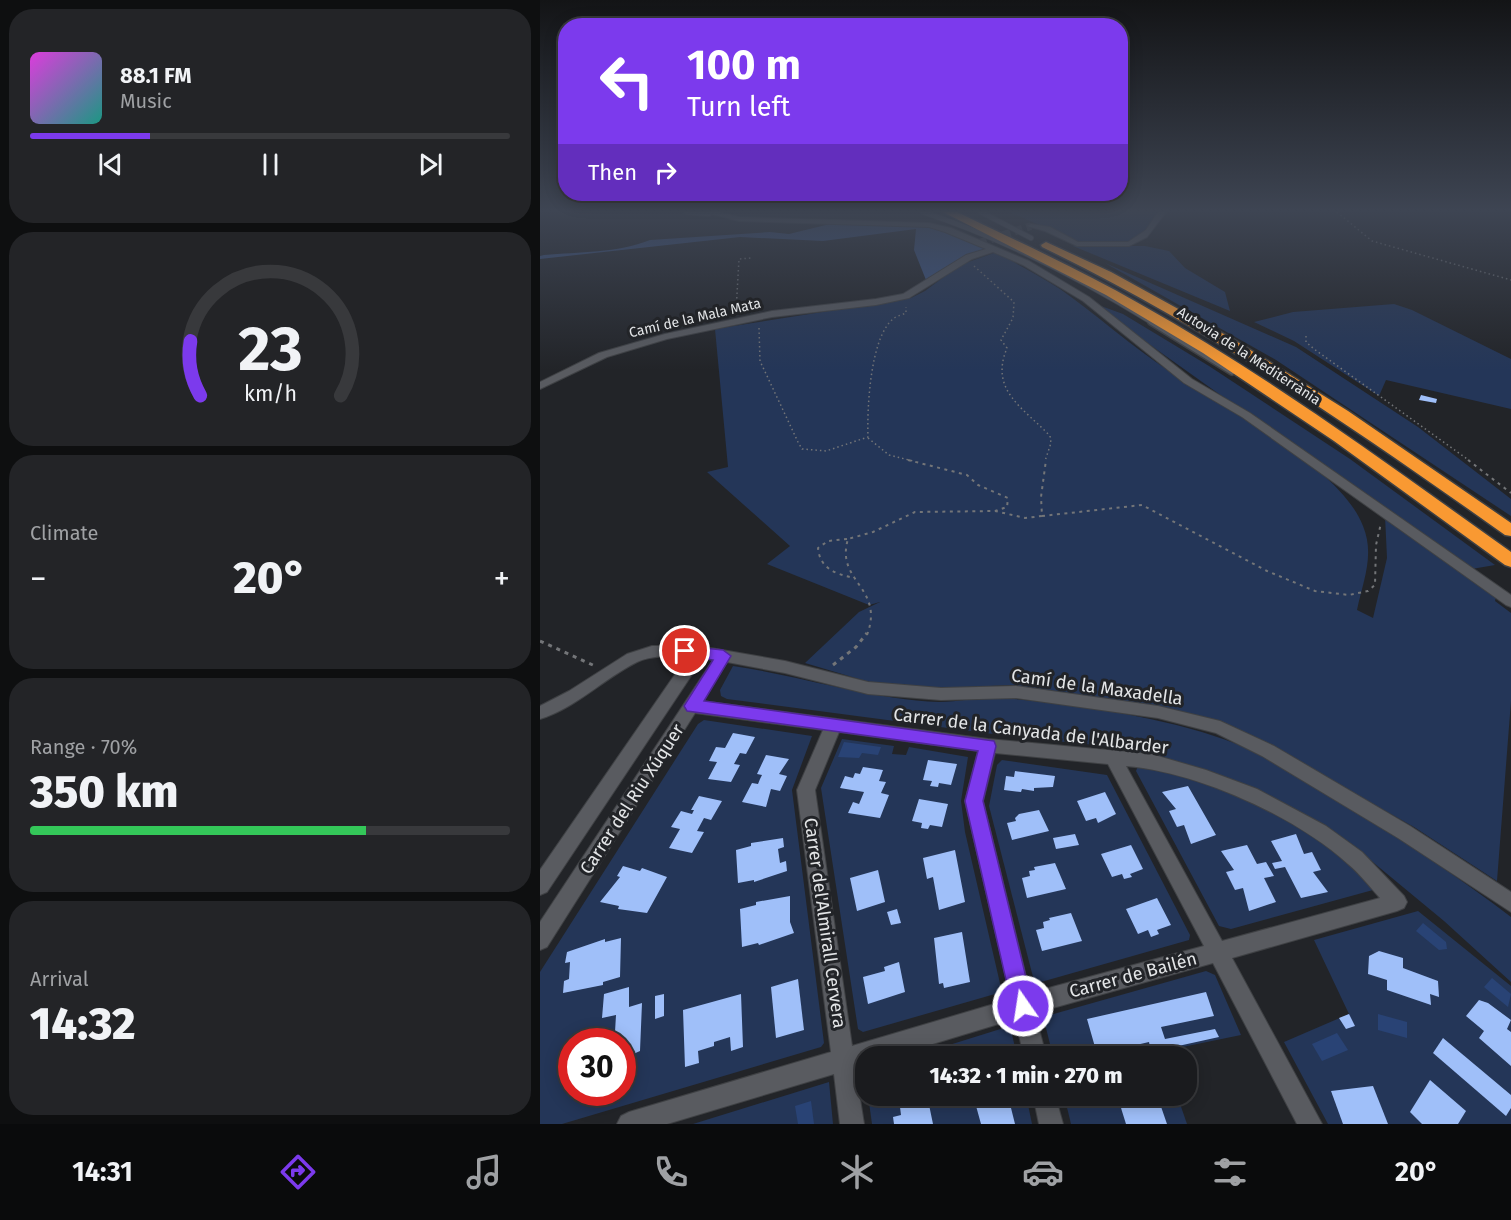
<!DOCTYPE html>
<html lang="en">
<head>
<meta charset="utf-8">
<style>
  :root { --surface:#1a1b1e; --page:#232427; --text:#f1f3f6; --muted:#9fa1a4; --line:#38393c; --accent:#7c3aed }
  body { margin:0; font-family:"Fira Sans",sans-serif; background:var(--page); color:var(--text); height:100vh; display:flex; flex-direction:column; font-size:22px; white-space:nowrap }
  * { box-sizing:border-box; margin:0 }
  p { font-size:20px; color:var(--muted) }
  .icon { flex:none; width:33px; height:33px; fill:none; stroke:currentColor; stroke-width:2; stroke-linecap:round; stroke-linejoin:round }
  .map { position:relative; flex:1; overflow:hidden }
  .details { display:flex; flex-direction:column; gap:9px; padding:9px; background:#0e0f10; width:540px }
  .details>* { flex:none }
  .top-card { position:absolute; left:18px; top:18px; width:570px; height:183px; border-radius:24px; box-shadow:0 3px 15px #0003,0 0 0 2px var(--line); background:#7c3aed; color:#fff; overflow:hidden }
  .speed { position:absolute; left:18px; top:1028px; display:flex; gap:12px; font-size:30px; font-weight:700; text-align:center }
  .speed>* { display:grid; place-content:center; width:78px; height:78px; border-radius:50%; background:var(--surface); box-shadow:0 3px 15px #0003,0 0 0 2px var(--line); line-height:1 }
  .speed .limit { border:9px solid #d22; background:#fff; color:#111 }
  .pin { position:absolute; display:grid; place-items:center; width:51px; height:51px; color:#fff; margin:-26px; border:3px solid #fff; border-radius:50%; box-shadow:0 2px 6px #0007 }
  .me { position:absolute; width:66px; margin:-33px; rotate:347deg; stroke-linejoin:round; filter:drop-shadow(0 0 4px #0008) }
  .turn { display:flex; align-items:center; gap:21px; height:126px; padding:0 30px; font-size:27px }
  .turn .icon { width:78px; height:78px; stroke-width:2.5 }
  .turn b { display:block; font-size:42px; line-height:51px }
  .then { display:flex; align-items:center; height:57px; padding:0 30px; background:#0003; gap:12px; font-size:22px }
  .big { font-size:45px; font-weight:800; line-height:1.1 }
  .details .tile { flex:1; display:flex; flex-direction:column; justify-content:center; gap:9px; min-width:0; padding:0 21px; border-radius:24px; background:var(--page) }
  .details .dial { align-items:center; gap:0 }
  .dial svg { height:156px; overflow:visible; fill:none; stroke:var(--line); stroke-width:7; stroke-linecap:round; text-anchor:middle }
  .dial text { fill:var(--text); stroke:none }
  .song { display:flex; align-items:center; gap:18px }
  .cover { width:72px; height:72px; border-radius:9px; background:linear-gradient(135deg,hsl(300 70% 55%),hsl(170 70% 35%)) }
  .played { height:6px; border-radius:3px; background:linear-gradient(90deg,var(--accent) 25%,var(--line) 25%) }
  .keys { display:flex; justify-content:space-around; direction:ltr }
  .heat { display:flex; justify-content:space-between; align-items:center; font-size:33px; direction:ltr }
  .charge { height:9px; border-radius:4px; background:linear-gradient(90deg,#34c759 70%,var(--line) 0) }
  .trip { position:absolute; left:315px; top:1046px; width:342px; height:60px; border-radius:24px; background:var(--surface); box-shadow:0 3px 15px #0003,0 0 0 2px var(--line); font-weight:800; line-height:60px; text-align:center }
  .dock { display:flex; height:96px; justify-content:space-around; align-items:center; background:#0a0b0c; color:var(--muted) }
  .dock .icon { width:42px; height:42px }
  .dock .current { color:var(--accent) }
  .dock b { font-size:27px; color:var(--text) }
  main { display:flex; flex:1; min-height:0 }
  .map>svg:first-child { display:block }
  .green { fill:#243658; fill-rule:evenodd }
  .forest { fill:#3b568a }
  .water { fill:#294375 }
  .building { fill:#9fbff9 }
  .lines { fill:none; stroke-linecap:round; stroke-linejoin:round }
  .street-tunnel { stroke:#3f4145; stroke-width:8; stroke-dasharray:8 4.5; stroke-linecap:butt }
  .lane-far1-casing { stroke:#3f4144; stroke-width:6 }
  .lane-casing { stroke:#3f4144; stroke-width:8 }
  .street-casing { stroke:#3f4144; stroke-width:2 }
  .highway-casing { stroke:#3f4144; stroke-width:3 }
  .path-far2 { stroke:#737578; stroke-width:1.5; stroke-dasharray:1.5 3; stroke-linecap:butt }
  .path-far1 { stroke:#737578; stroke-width:2; stroke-dasharray:3 4.5; stroke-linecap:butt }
  .path { stroke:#737578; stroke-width:3; stroke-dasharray:4 5; stroke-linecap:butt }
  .lane-far1 { stroke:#595b60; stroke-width:4.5 }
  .lane { stroke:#595b60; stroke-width:5 }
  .street { fill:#595b60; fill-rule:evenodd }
  .highway { fill:#f99932; fill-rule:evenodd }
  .route { fill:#7c3aed; stroke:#51269a; stroke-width:1.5 }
  .labels { text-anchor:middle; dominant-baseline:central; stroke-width:6; stroke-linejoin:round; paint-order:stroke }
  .far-street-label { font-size:14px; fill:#e3e5e7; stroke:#222428 }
  .near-street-label { font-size:18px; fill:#e3e5e7; stroke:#222428 }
</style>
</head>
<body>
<main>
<section class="details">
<div class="tile">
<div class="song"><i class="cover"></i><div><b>88.1 FM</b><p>Music</p></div></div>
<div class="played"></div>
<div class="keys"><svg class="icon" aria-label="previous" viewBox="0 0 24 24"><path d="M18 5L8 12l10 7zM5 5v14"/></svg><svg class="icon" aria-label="pause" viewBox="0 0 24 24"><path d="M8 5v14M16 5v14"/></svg><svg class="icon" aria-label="next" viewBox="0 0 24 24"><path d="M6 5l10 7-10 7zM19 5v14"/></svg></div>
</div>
<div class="tile dial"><svg viewBox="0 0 100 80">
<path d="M14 69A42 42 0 1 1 86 69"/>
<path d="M14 69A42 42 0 0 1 9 41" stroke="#7c3aed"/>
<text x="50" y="56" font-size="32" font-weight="700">23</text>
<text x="50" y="72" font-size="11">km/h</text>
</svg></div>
<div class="tile"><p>Climate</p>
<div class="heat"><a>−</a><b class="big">20°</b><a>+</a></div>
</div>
<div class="tile"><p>Range · 70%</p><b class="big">350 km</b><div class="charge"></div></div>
<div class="tile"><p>Arrival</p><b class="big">14:32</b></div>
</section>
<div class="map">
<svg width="971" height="1124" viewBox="0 0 971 1124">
  <rect width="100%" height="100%" fill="#222428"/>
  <g class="green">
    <path d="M470 212H618L605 231 588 242H538Z"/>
    <path d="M533 246H605L629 251 645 268 685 292 690 311Z"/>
    <path d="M457 252C477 265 499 275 520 289 557 315 591 346 629 371 683 408 800 466 823 526 835 555 823 581 817 610L833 618 847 558 845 516 956 597 955 601 971 613V701L957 881 874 827 717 739 471 685 384 689 339 685 265 663 319 612 340 602 329 605 227 564 250 546 167 472 188 467 175 329 371 298 385 291 420 265Z"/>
    <path d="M565 263 756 347 878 427 971 499V516L736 360Z"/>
    <path d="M550 302 583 314 669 366 810 459 955 565 926 570Z"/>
    <path d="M854 304 872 310 971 359V409L846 380 839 396 754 341 714 322 753 312Z"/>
    <path d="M193 666C262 676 329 699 399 702 420 702 441 697 463 698 533 704 620 716 686 740 732 757 772 783 813 809 867 843 920 878 971 917V982L904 921 817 849 715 791 673 772 587 748 484 738 187 699 181 696 180 690Z"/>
    <path d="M164 720 272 736 252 790 284 1043 281 1047 22 1124H0V972L158 724ZM32 1041H82V1092H32Z"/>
    <path d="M302 739 354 746 352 754 366 755 369 747 428 757 421 801 425 832 462 992 323 1032 318 1029 281 788Z"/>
    <path d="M462 760 567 775 650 935 649 940 501 982 493 977 449 806 457 765Z"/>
    <path d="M598 766C662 779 712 797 768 832 793 846 814 868 837 886L833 890 691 929 679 926 596 771Z"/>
    <path d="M878 911 971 986V1124H788L744 1042 809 1014 774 940Z"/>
    <path d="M666 971 675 975 701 1035 623 1051 624 1056H513L505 1024 510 1015Z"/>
    <path d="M470 1026 477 1056H374Z"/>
    <path d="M289 1082 293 1124H153Z"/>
    <path d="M328 1095H486L492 1124H332Z"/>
    <path d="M524 1095H637L647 1124H531Z"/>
  </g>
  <path class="forest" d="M294 223 400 228 445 249 386 280 374 250 376 229 283 241 200 237 0 259V256L4 255C39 252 77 253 110 240L230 232 249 234Z"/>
  <g class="water">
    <path d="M304 742 341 747 338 755 322 753 319 758 298 757Z"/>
    <path d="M883 923 906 942 907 949 899 950 876 931Z"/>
    <path d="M952 978 971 994 968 1007 944 987Z"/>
    <path d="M838 1014 867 1022V1038L838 1030Z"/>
    <path d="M797 1033 808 1050 782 1061 772 1044Z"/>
    <path d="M271 1101 274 1124H258L255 1106Z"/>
  </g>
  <g class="building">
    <path d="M881 395 897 399 896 403 879 400Z"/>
    <path d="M193 733 215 737 206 754 200 753 194 764 200 765 191 782 168 779 177 762 169 761 176 747 185 748Z"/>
    <path d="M226 755 249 759 239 774 247 776 240 791 231 789 226 807 202 802 212 783 218 784 220 779 222 775 217 774Z"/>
    <path d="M388 760 417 764 411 785 399 783 398 787 390 786 392 781 383 780Z"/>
    <path d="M323 767 343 770 339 781 346 782 341 793 349 795 340 818 308 813 313 802 319 804 324 792 300 788 305 776 313 778 315 773 320 774Z"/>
    <path d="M475 771 515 776 513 787 494 788V791L482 789 481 792 464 790 466 776 474 777Z"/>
    <path d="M648 786 676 835 651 844 644 825 637 827 629 811 636 809 622 792Z"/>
    <path d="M565 792 576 814 558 823 556 818 546 821 537 801Z"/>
    <path d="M159 796 182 801 171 820 164 818 157 831 164 832 152 853 129 848 140 829 131 827 141 811 152 814 154 810H151Z"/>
    <path d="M379 799 408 804 402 827 390 825 388 829 381 828 382 823 372 821Z"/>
    <path d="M499 810 509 831 472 840 467 823 476 821 475 818 479 814Z"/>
    <path d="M535 834 539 845 516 849 513 838Z"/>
    <path d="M756 834 764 854 772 852 781 870 773 872 788 892 761 898 745 867 735 869 732 863 742 861 731 841Z"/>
    <path d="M243 838 244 847 238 849 240 863 246 861 247 871 214 882V880L198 883 196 850 211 846V843Z"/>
    <path d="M591 845 603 869 590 874 592 877 584 879 582 874 572 877 561 854Z"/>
    <path d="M707 845 717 864 726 862 734 876 724 878 736 902 709 911 703 888 695 890 686 872 694 870 681 851Z"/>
    <path d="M415 850 425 902 399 910 393 877 387 879 383 858Z"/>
    <path d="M515 863 526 889 487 898 482 878 490 876 489 871 495 870 494 867Z"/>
    <path d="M83 866 100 871 102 868 127 877 107 913 78 909 79 906 60 902 80 877 77 876Z"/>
    <path d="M338 870 345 902 317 911 310 878Z"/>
    <path d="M250 896V922L254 933 219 945 218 943 202 947 200 909 216 905V902Z"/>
    <path d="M617 898 631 925 617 930 619 934 611 937 608 930 598 934 586 909Z"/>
    <path d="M357 909 361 923 351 925 347 912Z"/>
    <path d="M531 913 542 941 502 951 496 930 504 928 503 922 510 920 509 918Z"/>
    <path d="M422 932 430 982 404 988 403 983 399 984 394 938Z"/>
    <path d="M81 938 80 977 63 982V985L23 993 24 981 29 979 30 962 25 963 27 952 65 939V942Z"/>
    <path d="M839 951 863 958V968L898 981 899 997 890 994 891 1005 847 990V980L828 974 829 956Z"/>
    <path d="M359 962 365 992 328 1004 323 977 345 971 344 967Z"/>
    <path d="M258 979 264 1030 236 1038 231 987Z"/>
    <path d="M89 987V1007L102 1003 100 1051 82 1059V1041H64V1035L75 1032 76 1015 62 1018 64 994Z"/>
    <path d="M666 992 674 1016 621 1027 625 1039 675 1029 679 1037 611 1052 609 1042 557 1054 547 1019Z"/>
    <path d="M124 994V1016L115 1019V996Z"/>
    <path d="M201 994 203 1047 191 1051 190 1037 174 1042V1046L158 1051 159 1063 145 1067 143 1010Z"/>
    <path d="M939 1000 948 1003 971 1020 967 1029 971 1032V1066L939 1038 944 1031 926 1016Z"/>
    <path d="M809 1014 815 1026 806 1029 799 1018Z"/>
    <path d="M903 1038 971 1095V1108L966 1116 893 1053Z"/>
    <path d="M890 1080 926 1111 918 1124H882L870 1112Z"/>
    <path d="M833 1086 848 1124H803L791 1091Z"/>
    <path d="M371 1095H387L393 1124H354L353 1117 361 1115 359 1099Z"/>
    <path d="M433 1095H474L475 1104 471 1108 475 1124H441Z"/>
    <path d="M577 1095H617L627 1124H586Z"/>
  </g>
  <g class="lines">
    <path class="street-tunnel" d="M439 243 491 226"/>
    <g class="lane-far1-casing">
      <g id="lane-far1">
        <path d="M146 212 169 214"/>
        <path d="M383 212C465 239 540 278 613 323"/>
        <path d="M441 212 491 238"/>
      </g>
    </g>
    <g class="lane-casing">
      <path id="lane" d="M611 322 692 372"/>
    </g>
    <g class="street-casing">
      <g id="street">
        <path d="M164 212H179L199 217 389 223 411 228 489 261 549 297 652 379 710 413 971 595V607L966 605 702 417 644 383 543 301 483 265 453 252 432 259 369 298 336 305 232 317 127 339 67 357 0 389V382L59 353 125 334 232 311 336 299 363 294 426 255 446 249 405 232 389 227 199 221Z"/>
        <path d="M618 212H626L607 237 589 246H537L505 231 487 226 491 224 510 227 538 242H588L606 230Z"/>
        <path d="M112 646H159L245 661 328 682 401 688 476 686 618 706 680 721 734 746 870 826 971 892V912L858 838 722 756 676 733 618 718 476 698 401 700 328 694 245 673 187 662 162 701 448 739 611 754 666 770 717 789 786 826 822 852 864 896 867 902 864 908 857 911 692 958 782 1124H757L673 963 495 1013 506 1056H484L475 1019 353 1056H326V1064L315 1067 324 1124H300L294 1074 127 1124H77L81 1116 89 1112 291 1052 257 790 283 730 155 713 7 947 0 950V922L173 660 163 658 7 892 0 895V870L147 657C131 656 112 655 97 662 63 679 36 708 0 719V706L29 691 87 654ZM299 732 438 751 425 801 471 999 312 1046 275 790ZM455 753 568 764 664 946 490 993 443 801ZM586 766C657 772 755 816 808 864 820 874 829 886 840 898L682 941Z"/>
        <path d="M493 1095H515L523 1124H499Z"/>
      </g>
    </g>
    <g class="highway-casing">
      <g id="highway">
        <path d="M403 212H417C479 242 541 270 600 304 730 377 850 466 971 552V567L965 565 794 441 663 353 566 295Z"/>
        <path d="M506 242 571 272 691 338 808 411 971 523V536L965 535C816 429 667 327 502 247L501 245Z"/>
      </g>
    </g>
    <g class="path-far2">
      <path d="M797 212 832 241 971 280"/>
      <path d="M434 266 474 302 473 318 461 340 467 348C449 391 484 408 510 436L511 443 505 461"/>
      <path d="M196 312 199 259 211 258"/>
      <path d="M219 328 220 361 258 442 262 449 286 451 328 437C327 409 330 338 353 319 356 316 362 315 366 313V307"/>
      <path d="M766 336V342L774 349 930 461"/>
      <path d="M328 438 349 455 373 461"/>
    </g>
    <g class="path-far1">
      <path d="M368 460 427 475 438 485 468 498 467 507 455 511"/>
      <path d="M928 460 971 493"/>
      <path d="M502 516 602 505 727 571 775 591 809 595 828 591 835 585 836 545 841 523"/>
      <path d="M307 539 288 541 278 548C280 569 296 574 314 578"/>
      <path d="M327 635C345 587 295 582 308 539L333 532 375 512 455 511 485 518 502 516 501 497 506 460"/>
    </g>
    <g class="path">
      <path d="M0 641 55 666"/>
      <path d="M293 665 316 647 327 633"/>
    </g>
    <use href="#lane-far1" class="lane-far1"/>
    <use href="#lane" class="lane"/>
    <use href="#street" class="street"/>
    <use href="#highway" class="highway"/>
  </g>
  <linearGradient id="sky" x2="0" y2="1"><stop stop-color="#131416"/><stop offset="0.57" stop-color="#3e4553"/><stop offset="1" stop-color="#3e4553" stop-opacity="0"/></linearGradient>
  <rect width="971" height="370" fill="url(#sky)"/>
  <path class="route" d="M145 646 183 650 191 656 164 701 454 741 456 746 443 801 493 1006 490 1013 483 1016 475 1013 472 1006 425 801 438 751 147 711 144 706 173 660 140 655 138 651 140 648Z"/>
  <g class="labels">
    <g class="far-street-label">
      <text transform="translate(155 318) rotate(-13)">Camí de la Mala Mata</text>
      <text transform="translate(709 356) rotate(33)">Autovia de la Mediterrània</text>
    </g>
    <g class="near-street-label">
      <text transform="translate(557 687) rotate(8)">Camí de la Maxadella</text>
      <text transform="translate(491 731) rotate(7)">Carrer de la Canyada de l'Albarder</text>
      <text transform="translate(92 799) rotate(-57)">Carrer del Riu Xúquer</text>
      <text transform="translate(285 923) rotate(82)">Carrer del'Almirall Cervera</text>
      <text transform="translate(593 975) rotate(-15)">Carrer de Bailén</text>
    </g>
  </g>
</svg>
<div class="speed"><div class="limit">30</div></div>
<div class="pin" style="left:145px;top:651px;background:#d93025"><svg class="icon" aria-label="arrive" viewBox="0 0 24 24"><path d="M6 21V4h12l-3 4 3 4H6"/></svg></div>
<svg class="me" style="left:483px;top:1006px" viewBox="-20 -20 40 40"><circle r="17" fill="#7c3aed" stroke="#fff" stroke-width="3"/><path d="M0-11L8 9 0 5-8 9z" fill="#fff"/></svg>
<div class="trip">14:32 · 1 min · 270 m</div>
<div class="top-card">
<div class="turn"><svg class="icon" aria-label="left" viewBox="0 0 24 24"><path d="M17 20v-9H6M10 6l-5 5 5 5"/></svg><div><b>100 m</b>Turn left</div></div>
<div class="then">Then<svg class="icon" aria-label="right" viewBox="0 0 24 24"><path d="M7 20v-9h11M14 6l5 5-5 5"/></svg></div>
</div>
</div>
</main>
<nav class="dock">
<b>14:31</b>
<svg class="icon current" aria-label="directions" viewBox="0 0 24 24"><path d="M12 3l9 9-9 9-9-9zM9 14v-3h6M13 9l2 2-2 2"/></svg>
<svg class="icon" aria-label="music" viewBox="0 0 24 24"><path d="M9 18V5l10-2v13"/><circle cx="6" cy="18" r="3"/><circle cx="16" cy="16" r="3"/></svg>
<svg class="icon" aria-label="phone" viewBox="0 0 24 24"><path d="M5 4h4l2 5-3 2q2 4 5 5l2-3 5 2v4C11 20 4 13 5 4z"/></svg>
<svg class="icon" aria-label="climate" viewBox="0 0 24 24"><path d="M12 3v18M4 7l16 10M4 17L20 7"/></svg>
<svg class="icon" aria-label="car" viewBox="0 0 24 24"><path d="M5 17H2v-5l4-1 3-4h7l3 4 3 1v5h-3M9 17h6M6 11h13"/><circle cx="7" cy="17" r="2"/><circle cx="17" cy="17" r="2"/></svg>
<svg class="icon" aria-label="filters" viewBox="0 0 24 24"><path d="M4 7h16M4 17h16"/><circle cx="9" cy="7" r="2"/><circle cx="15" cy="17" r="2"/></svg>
<b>20°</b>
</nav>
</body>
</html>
